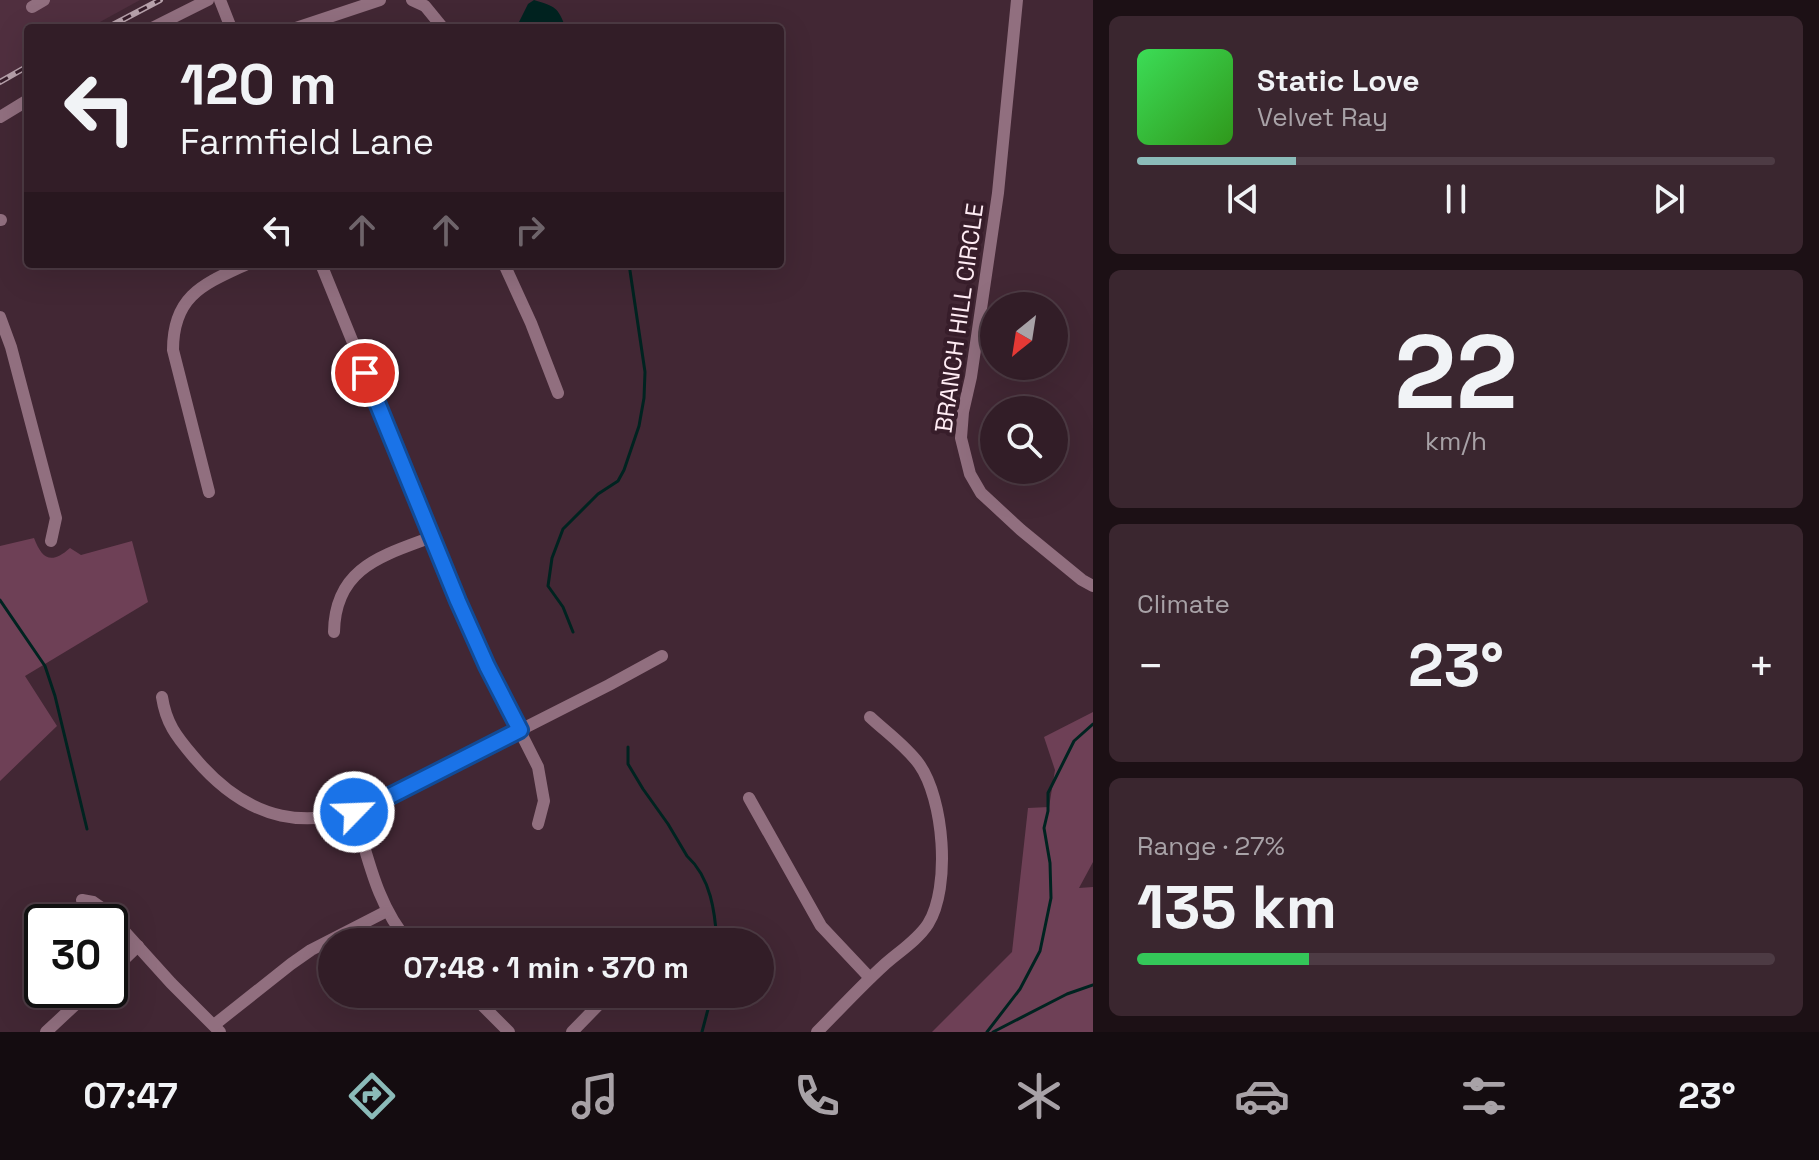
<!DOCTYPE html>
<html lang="en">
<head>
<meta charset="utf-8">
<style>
  :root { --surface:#321d27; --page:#3a262f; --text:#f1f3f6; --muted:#a8a2a7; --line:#4d3b44; --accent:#8bbbb9 }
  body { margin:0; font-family:"Space Grotesk",sans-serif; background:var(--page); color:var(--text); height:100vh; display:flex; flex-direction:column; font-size:30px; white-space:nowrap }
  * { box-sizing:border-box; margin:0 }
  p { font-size:26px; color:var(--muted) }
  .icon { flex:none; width:44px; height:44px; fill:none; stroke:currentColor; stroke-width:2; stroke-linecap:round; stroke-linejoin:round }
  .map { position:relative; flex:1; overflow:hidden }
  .panel { display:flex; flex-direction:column; gap:16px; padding:16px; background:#1c1015; width:726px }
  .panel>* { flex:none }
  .top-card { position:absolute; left:24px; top:24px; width:760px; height:244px; border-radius:8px; box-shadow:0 8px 32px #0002,0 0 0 2px var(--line); background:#321d27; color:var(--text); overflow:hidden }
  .needle { width:52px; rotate:210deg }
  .controls { position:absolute; left:980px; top:292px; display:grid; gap:16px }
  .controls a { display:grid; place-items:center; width:88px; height:88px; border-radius:50%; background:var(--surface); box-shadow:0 8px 32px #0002,0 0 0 2px var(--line); font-size:40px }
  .speed { position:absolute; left:24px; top:904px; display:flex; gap:16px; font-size:40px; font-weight:700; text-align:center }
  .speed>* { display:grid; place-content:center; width:104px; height:104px; border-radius:50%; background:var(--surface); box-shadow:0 8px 32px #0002,0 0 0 2px var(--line); line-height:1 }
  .speed .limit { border:4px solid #111; border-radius:12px; background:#fff; color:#111 }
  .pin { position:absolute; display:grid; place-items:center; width:68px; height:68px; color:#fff; margin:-34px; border:4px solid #fff; border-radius:50%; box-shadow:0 2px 8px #0007 }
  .me { position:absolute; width:88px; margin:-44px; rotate:66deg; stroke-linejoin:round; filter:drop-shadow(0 0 6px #0008) }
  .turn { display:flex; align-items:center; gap:28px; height:168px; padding:0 24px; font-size:36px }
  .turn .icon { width:104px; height:104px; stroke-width:2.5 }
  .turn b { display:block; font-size:56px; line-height:68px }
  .lanes { display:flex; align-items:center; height:76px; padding:0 24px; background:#0003; justify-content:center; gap:40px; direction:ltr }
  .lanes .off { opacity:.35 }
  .big { font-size:60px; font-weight:700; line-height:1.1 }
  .panel .card { flex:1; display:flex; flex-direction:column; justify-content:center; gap:12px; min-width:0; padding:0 28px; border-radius:12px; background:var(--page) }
  .panel .dial { align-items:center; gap:0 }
  .dial b { font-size:104px; line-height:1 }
  .song { display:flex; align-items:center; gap:24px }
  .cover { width:96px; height:96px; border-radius:12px; background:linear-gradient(135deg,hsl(130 70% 55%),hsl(110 70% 35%)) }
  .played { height:8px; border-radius:4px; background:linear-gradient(90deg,var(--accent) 25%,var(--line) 25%) }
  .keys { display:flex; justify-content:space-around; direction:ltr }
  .heat { display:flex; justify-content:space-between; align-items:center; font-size:44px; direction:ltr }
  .charge { height:12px; border-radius:6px; background:linear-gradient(90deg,#34c759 27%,var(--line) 0) }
  .trip { position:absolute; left:318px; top:928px; width:456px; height:80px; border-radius:40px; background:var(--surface); box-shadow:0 8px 32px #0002,0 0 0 2px var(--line); font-weight:700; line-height:80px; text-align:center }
  .dock { display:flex; height:128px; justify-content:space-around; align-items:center; background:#140c10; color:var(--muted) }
  .dock .icon { width:56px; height:56px }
  .dock .active { color:var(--accent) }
  .dock b { font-size:36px; color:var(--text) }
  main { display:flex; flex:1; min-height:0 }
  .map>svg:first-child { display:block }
  .built { fill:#502f3f }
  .green { fill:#6e4056 }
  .water { fill:#002320 }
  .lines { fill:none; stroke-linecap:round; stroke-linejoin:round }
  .stream { stroke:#002320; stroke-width:3 }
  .minor { stroke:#916f7f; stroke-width:12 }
  .rail-casing { stroke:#b7a1ab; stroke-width:6 }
  .rail { stroke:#371d2a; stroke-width:3; stroke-dasharray:9; stroke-linecap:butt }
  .route-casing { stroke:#114b97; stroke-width:20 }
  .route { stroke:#1a73e8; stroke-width:14 }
  .labels { text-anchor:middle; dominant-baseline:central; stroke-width:8; stroke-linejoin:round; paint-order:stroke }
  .street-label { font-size:24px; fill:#ffecf4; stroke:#371d2a }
</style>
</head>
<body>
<main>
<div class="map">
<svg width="1093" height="1032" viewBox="0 0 1093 1032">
  <rect width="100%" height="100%" fill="#422734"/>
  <path class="built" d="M0 0H140L89 28H28V64L0 81Z"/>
  <g class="green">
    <path d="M34 538C42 559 51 565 70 548L81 555 132 541 148 602 25 676 57 726 0 781V546Z"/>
    <path d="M1093 712V862L1079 888 1093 887V1032H932L1012 952 1028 808 1049 807 1055 770 1044 737Z"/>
  </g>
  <path class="water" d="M534 0C556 7 557 6 566 28H516L528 4Z"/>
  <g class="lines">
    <g class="stream">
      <path d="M0 600 45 666 55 696 87 829"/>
      <path d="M573 632 563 607 548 586 552 558 563 529 598 494 618 481 624 470 639 426 644 398 645 372 629 264"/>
      <path d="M628 747V764L643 789 668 824 687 856C711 878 715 912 717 942"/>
      <path d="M702 1032 712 994"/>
      <path d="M987 1032 1020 989 1040 951 1051 898 1050 863 1044 828 1048 811V793L1074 741 1093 724"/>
      <path d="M993 1032 1067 994 1093 985"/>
    </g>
    <g class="minor">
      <path d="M220 0 231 28"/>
      <path d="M412 0 425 6 443 28"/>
      <path d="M1017 0 998 193 971 377 963 412 961 438 970 474 981 493 1021 530 1082 580 1093 586"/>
      <path d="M32 7 44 0"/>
      <path d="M152 28 208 0"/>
      <path d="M296 28 380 0"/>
      <path d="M0 117 28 100"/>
      <path d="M0 220H1"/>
      <path d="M321 264 458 601 487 666 538 767 544 801 538 824"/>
      <path d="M504 264 531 323 558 393"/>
      <path d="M0 317 11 347 56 518 51 541"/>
      <path d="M209 492 173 350C173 295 204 284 247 264"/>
      <path d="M334 632C335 568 381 556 432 537"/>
      <path d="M162 697C166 723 176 736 193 756 248 822 309 835 386 798L609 685 662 656"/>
      <path d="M749 798 821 926 870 978"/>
      <path d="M354 812C368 857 377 906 409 942"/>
      <path d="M82 900 93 902 106 911 171 983 220 1032"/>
      <path d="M110 973 138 946"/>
      <path d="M471 994 509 1032"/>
      <path d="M214 1025 291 964 311 950 387 911"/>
      <path d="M46 1032 91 990"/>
      <path d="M572 1032 609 994"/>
      <path d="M817 1032C839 1010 860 987 883 966 897 953 917 941 928 924 951 887 944 799 919 764 906 746 886 732 870 717"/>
    </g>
    <g class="rail-casing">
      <g id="rail">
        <path d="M107 28 160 0"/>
        <path d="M0 82 28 66"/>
      </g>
    </g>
    <use href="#rail" class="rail"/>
  </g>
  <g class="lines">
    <g class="route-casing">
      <path id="route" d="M354 812 386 798 520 730 487 666 458 601 365 373"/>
    </g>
    <use href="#route" class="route"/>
  </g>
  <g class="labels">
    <g class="street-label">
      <text transform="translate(959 318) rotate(-82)">BRANCH HILL CIRCLE</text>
    </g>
  </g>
</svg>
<div class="controls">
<a><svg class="needle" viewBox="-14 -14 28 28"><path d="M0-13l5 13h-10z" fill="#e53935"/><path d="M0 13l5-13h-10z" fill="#a8a2a7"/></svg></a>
<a><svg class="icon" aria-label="search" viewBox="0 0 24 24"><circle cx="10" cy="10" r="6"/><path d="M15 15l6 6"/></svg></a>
</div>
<div class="speed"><div class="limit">30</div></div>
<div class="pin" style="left:365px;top:373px;background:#d93025"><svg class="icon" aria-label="arrive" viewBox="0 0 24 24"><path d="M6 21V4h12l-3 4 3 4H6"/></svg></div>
<svg class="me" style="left:354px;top:812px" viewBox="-20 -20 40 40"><circle r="17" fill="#1a73e8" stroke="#fff" stroke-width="3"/><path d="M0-11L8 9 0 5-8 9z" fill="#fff"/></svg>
<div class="trip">07:48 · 1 min · 370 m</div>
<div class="top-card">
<div class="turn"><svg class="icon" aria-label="left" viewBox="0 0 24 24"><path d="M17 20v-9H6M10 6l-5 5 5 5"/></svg><div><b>120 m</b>Farmfield Lane</div></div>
<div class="lanes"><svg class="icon" aria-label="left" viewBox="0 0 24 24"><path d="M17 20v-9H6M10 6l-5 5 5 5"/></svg><svg class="icon off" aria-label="ahead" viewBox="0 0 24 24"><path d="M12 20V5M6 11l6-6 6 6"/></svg><svg class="icon off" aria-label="ahead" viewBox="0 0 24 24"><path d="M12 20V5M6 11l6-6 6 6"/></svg><svg class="icon off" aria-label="right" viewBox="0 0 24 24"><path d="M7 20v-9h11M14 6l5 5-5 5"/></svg></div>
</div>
</div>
<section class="panel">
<div class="card">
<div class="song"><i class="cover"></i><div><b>Static Love</b><p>Velvet Ray</p></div></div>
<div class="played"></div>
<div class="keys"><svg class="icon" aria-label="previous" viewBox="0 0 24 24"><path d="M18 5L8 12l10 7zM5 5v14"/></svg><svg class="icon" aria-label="pause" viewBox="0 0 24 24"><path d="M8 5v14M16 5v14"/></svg><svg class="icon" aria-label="next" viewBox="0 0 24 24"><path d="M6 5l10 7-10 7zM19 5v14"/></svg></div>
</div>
<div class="card dial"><b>22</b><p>km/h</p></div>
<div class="card"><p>Climate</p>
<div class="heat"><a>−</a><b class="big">23°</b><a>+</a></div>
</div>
<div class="card"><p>Range · 27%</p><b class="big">135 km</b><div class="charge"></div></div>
</section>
</main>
<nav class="dock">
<b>07:47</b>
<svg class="icon active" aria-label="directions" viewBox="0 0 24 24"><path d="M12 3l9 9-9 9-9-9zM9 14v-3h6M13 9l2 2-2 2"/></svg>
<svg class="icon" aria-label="music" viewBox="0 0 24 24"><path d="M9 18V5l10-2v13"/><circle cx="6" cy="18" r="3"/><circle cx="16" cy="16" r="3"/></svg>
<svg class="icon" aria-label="phone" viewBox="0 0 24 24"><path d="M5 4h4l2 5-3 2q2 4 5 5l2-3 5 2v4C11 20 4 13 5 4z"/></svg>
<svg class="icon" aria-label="climate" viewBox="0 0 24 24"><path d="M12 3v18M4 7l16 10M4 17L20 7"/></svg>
<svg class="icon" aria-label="car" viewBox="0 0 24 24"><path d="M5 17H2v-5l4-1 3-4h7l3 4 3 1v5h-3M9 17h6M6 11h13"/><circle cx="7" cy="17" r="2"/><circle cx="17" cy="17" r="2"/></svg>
<svg class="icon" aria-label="filters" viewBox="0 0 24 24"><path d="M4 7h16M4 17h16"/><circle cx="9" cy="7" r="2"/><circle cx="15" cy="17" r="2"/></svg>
<b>23°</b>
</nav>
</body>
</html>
